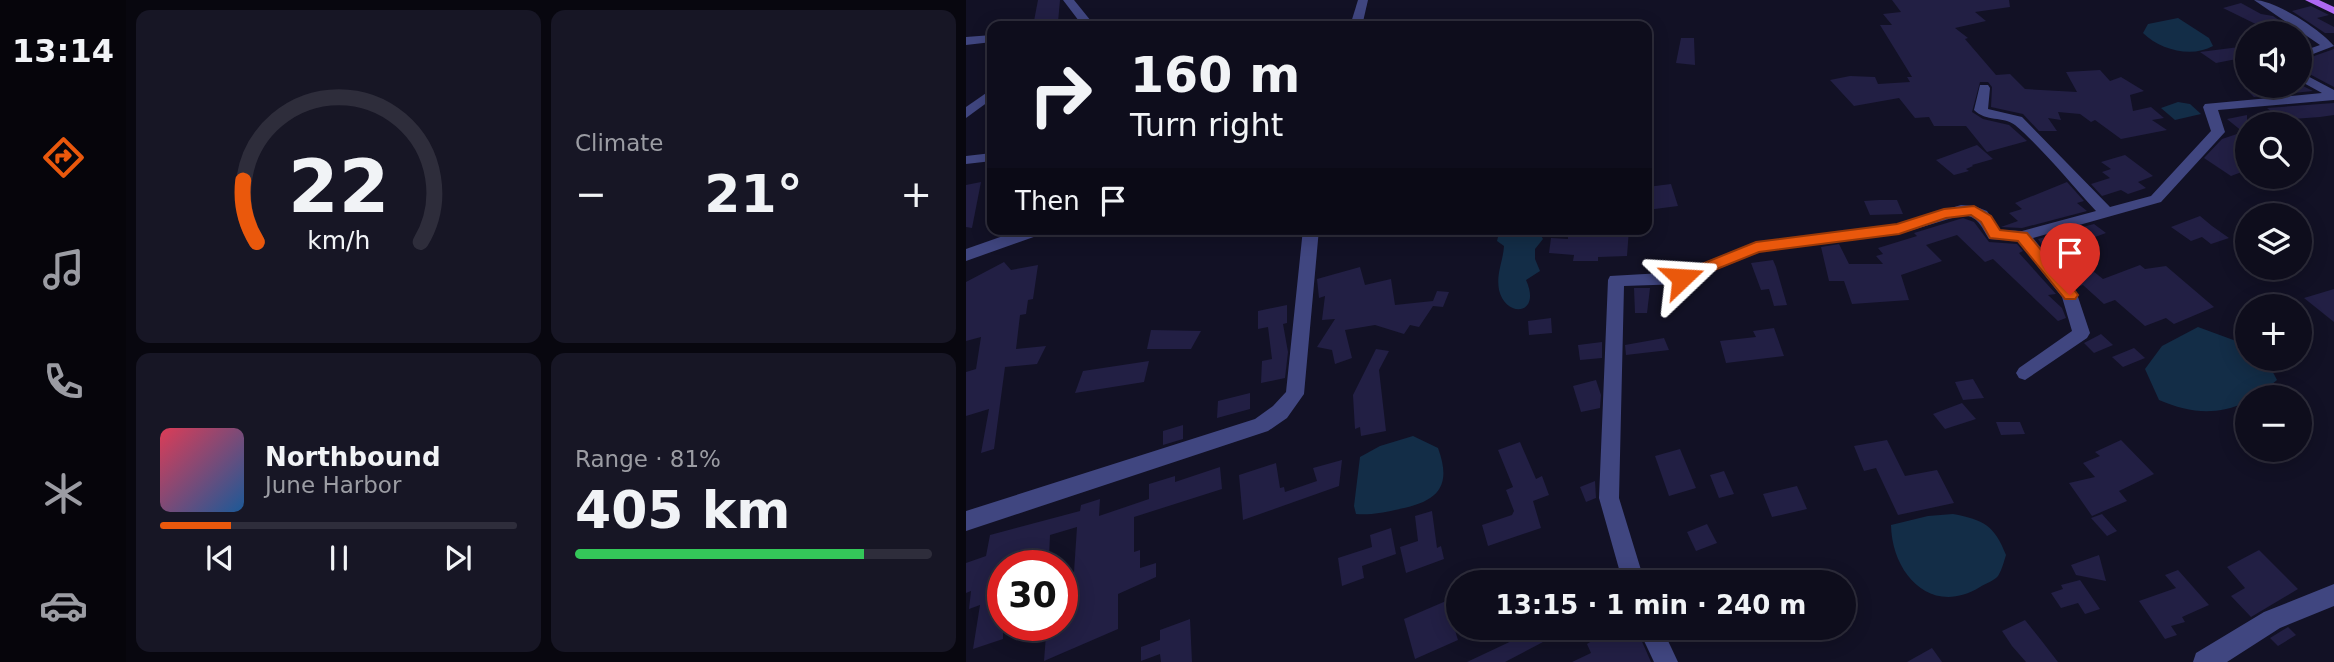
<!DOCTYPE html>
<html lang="en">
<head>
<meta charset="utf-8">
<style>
  :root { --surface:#0e0d1c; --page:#171625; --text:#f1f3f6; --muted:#9b9ca3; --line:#2e2d3b; --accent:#ea580c }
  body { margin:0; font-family:"DejaVu Sans",sans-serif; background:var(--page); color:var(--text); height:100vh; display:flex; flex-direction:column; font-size:26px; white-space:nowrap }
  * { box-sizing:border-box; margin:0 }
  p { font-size:23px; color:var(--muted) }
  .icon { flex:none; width:38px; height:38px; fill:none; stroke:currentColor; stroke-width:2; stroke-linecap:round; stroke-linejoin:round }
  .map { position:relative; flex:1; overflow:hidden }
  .sheet { display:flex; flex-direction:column; gap:10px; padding:10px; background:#08070f; width:840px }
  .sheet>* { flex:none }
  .hud { position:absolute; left:21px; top:21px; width:665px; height:214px; border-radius:14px; box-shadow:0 4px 18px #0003,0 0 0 2px var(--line); background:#0e0d1c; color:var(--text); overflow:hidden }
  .tools { position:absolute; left:1269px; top:21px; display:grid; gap:14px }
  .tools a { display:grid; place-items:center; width:77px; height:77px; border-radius:50%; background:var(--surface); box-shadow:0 4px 18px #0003,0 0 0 2px var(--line); font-size:35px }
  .speed { position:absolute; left:21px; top:550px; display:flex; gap:14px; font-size:35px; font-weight:700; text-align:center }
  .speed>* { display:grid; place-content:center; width:91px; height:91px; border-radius:50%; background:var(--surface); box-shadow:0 4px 18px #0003,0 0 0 2px var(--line); line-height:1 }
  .speed .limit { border:10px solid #d22; background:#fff; color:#111 }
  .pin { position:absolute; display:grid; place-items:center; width:60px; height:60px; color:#fff; margin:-72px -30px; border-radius:50% 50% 50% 0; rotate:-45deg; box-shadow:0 0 7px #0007 }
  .pin .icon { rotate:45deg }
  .me { position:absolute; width:77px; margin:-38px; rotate:70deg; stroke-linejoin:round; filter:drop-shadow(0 0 5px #0008) }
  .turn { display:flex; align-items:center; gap:24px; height:147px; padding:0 28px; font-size:32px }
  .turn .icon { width:91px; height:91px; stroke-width:2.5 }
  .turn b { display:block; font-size:49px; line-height:60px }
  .then { display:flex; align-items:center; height:66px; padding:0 28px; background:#0003; gap:14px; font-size:26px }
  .big { font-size:52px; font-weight:800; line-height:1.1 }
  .sheet .tile { flex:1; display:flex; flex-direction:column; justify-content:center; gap:10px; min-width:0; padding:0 24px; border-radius:14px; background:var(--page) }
  .sheet .dial { align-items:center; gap:0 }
  .dial svg { height:182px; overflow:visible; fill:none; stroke:var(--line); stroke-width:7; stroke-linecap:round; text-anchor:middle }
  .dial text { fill:var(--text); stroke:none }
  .song { display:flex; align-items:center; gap:21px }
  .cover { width:84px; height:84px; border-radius:10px; background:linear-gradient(135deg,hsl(350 70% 55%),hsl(210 70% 35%)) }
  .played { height:7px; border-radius:4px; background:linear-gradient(90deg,var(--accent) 20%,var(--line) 20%) }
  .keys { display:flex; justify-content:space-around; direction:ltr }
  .heat { display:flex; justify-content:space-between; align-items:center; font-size:38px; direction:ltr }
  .charge { height:10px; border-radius:5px; background:linear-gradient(90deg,#34c759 81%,var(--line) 0) }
  .sheet .tiles { flex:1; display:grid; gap:10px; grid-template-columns:repeat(2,1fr) }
  .trip { position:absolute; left:480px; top:570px; width:410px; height:70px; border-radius:35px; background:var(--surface); box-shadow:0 4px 18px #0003,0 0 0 2px var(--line); font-weight:800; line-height:70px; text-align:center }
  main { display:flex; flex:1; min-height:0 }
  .tab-bar { display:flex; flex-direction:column; width:126px; justify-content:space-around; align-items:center; background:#06050b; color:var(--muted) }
  .tab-bar .icon { width:49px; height:49px }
  .tab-bar .selected { color:var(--accent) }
  .tab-bar b { font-size:32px; color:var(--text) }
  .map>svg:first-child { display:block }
  .water { fill:#132d47 }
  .building { fill:#221f44 }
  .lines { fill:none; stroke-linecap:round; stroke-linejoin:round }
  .minor { fill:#404680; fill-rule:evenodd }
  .major { fill:#ae68f3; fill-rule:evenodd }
  .route { fill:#ea580c; stroke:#983908; stroke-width:2 }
</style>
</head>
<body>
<main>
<nav class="tab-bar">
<b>13:14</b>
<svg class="icon selected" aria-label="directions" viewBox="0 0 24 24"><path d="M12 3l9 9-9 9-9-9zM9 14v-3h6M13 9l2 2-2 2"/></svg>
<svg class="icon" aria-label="music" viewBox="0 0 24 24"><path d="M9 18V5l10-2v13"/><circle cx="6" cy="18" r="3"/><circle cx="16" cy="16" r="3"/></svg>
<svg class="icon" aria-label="phone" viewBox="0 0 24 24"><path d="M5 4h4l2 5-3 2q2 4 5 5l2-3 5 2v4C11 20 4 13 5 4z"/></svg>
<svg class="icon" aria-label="climate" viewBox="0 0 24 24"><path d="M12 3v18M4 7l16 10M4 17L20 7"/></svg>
<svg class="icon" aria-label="car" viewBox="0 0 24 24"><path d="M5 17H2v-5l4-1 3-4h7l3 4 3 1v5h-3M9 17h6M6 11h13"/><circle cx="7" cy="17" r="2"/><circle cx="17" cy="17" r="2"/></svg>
</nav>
<section class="sheet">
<div class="tiles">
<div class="tile dial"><svg viewBox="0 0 100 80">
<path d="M14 69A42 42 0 1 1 86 69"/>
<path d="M14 69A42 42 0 0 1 8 42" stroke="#ea580c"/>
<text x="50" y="56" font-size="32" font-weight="700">22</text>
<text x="50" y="72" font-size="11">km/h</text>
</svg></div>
<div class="tile"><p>Climate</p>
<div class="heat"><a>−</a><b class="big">21°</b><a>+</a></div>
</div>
<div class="tile">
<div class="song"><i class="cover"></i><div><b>Northbound</b><p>June Harbor</p></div></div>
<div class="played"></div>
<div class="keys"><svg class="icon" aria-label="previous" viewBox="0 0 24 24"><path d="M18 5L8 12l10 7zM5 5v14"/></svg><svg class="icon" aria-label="pause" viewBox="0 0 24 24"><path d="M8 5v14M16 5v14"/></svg><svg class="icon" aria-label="next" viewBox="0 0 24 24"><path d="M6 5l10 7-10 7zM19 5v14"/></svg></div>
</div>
<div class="tile"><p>Range · 81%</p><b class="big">405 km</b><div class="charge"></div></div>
</div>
</section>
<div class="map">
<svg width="1368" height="662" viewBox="0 0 1368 662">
  <rect width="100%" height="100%" fill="#121125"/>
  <g class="water">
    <path d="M1212 18 1243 38 1247 46C1226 58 1194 50 1177 33L1182 24Z"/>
    <path d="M1212 102 1224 104 1235 114 1209 120 1195 108Z"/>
    <path d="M543 229H571L577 239 569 249V259L574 271 560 280C576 315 540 319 533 290 530 273 537 262 538 246L531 241 533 233Z"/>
    <path d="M1232 327 1281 345V359H1300L1311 380 1290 397H1281V402C1249 416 1224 413 1193 400L1179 369 1196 346Z"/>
    <path d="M447 436 472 448C488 491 467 503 429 510 415 513 405 515 390 514L388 506 394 457 414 446Z"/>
    <path d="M987 514C1018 520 1028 525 1040 555 1038 561 1036 570 1032 576 1029 580 1019 584 1014 587 965 617 926 574 925 525L962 516Z"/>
  </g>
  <g class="building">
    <path d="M72 0H94L92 22 67 26Z"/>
    <path d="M926 0H1043L1044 7 1009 12 1020 21 989 28 1002 38 999 39 1030 75 1044 74 1059 89 1111 92 1100 72 1134 70 1144 81 1155 77 1178 91 1164 95 1167 111 1185 107 1198 118 1186 120 1201 130 1155 139 1129 120 1125 122 1114 114 1092 112 1095 120 1082 118 1091 131H1073L1057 114 1025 107 1026 87 1022 82H1014L1006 112 1017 119 1043 125 1061 141 1021 152 1000 126H968L963 117 949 118 933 98 888 106 864 80 884 76 909 77 912 84 944 82 941 77H946L914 25H926L917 14 935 12Z"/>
    <path d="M1275 3 1295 14 1307 16 1332 33H1308L1257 8Z"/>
    <path d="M1345 6 1363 15 1351 18 1368 27V33H1359L1326 11Z"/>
    <path d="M715 38H728L729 65 710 63Z"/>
    <path d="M1281 46V57L1250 63 1234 52Z"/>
    <path d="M1368 49V87L1334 69V61Z"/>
    <path d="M1307 86H1337L1347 91 1288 97 1282 91 1312 89Z"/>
    <path d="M1368 103V115L1354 117 1315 120 1301 108Z"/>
    <path d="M1281 115V170L1265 176 1238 158 1256 139 1277 132 1261 119Z"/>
    <path d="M1011 145 1027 159 1006 165 1007 166 1000 169 1003 171 988 175 970 160Z"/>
    <path d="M1159 155 1187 176 1172 182 1180 188 1162 194 1155 190 1136 196 1125 184 1144 178 1136 172 1145 169 1135 162Z"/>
    <path d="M15 182 6 228 0 227V185Z"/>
    <path d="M1101 182 1118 201 1111 203 1121 211 1056 228 1035 227 1052 221 1043 213 1056 209 1049 203Z"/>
    <path d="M705 184 712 206 681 210V187Z"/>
    <path d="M913 200H931L937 214 904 215 898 201Z"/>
    <path d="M1234 216 1246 226 1263 238 1245 244 1236 237 1225 241 1205 227Z"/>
    <path d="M997 218 1008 222 1023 242 1051 244 1057 251 1053 253 1090 294 1082 295 1096 308 1100 318 1092 321 1027 259 1019 262 991 235 960 245 976 261 935 275 943 300 886 304 878 281H863L855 247 873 244 883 264H917L910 256 917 254 912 248 951 236 948 233Z"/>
    <path d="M1128 224 1140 233 1115 242 1106 234 1076 245 1072 239Z"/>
    <path d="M625 229H663L661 256 632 257V261H607L608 255 583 253 585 238 602 239V234H627Z"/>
    <path d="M807 260 810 267 821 305 808 306 803 289 795 290 785 263Z"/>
    <path d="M1113 260 1137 279 1174 265 1179 269 1200 266 1248 307 1208 324 1200 318 1179 326 1149 300 1138 304 1117 285 1110 287 1101 275 1110 272 1101 264Z"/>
    <path d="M38 262 45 270 72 265 67 299 62 300 60 314 54 315 50 349 80 346 71 364 39 367 28 449 15 453 23 409 0 416V372L10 369 15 337 0 341V282Z"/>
    <path d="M394 267 399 285 425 279 429 305 467 301 471 291 483 292 477 307 467 306 453 327 444 325 438 334 409 325 379 330 386 358 369 364 366 350 351 347 369 319 356 320 359 296 353 298 351 279Z"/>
    <path d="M668 288H684L681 313H669Z"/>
    <path d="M1368 289V322L1338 298Z"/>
    <path d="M321 305V323L317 324 322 352 319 378 295 383 296 361 306 359 302 327 292 329V311Z"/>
    <path d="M585 318 586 333 563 335 562 321Z"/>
    <path d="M808 328 818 356 760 363 754 341 790 337 787 331Z"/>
    <path d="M185 330 235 331 225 349H181Z"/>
    <path d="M1135 334 1147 345 1128 353 1118 343Z"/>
    <path d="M698 338 703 350 660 355 659 345Z"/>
    <path d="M636 342V358L614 360 612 345Z"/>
    <path d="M1168 348 1179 358 1157 367 1146 357Z"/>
    <path d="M410 349 423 351 413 370 420 431 395 436 394 427 389 429 387 395Z"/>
    <path d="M183 361 178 382 109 393 117 371Z"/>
    <path d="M1007 379 1018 398 997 400 989 382Z"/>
    <path d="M630 380 635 395 634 408 615 412 607 386Z"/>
    <path d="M284 393V409L251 418 252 401Z"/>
    <path d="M996 403 1010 419 979 429 967 414Z"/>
    <path d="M1030 422H1054L1059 434 1035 435Z"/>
    <path d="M217 425V439L197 445V431Z"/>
    <path d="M921 440 939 476 971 470 988 503 932 515 910 468 898 471 888 446Z"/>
    <path d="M1155 440 1188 474 1153 491 1161 501 1126 516 1103 483 1129 477 1117 463 1134 456 1129 452Z"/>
    <path d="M554 442 570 479 576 476 583 495 567 501 575 528 522 546 516 525 546 515 548 511 540 490 547 487 532 450Z"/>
    <path d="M714 449 730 488 703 496 689 456Z"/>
    <path d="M376 460 373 486 277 520 273 475 310 463 314 488 318 487 319 492 351 481 347 468Z"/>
    <path d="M254 467 256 489 168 517V552L174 550V568L190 563V577L152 594V629L78 661 80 635 96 629V576L108 572 111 527 84 535 83 557 60 564 61 553 37 561V639L7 649 14 605 3 609 5 591 0 593V563L20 556 24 535 114 511 115 505 134 499 133 516 183 499V484L209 476V482Z"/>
    <path d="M758 471 768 494 753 498 744 475Z"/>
    <path d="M629 481 630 498 620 502 614 487Z"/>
    <path d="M831 486 841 509 806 517 797 494Z"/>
    <path d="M466 511 471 548 475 546 478 559 440 573 434 547 452 541 449 516Z"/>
    <path d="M1136 514 1151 531 1141 536 1125 518Z"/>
    <path d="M741 524 751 543 730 551 721 532Z"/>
    <path d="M425 528 430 554 396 566 398 578 376 586 372 558 406 547 404 535Z"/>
    <path d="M1293 550 1332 589 1285 617 1265 596 1279 588 1261 567Z"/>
    <path d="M1133 555 1140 581 1110 575 1105 565Z"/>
    <path d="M1212 570 1243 605 1216 617 1219 622 1205 626 1211 635 1199 639 1173 601 1210 588 1199 575Z"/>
    <path d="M1114 580 1134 609 1119 614 1112 603 1095 608 1085 593 1097 589 1095 585Z"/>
    <path d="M480 601 492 640 449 659 438 619Z"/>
    <path d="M224 619 226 662H195L194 654 175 661V647L194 640V630Z"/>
    <path d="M1059 620 1075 640 1092 662H1060L1046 646 1036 631Z"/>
    <path d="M1322 627 1330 635 1312 646 1304 638Z"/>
    <path d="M549 628H572L577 642 539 662H501L552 638Z"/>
    <path d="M646 628H670L685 662H606L625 653 621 644Z"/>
    <path d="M966 648 976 662H941Z"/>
  </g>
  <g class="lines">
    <g class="minor">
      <path d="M97 0H108L125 21 120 26H108L113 21Z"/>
      <path d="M392 0H402L396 26H384Z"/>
      <path d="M1288 0C1309 0 1354 29 1368 46L1334 59V52L1354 45Z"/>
      <path d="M26 35V42L0 45V37Z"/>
      <path d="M1334 72 1368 90V100L1252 110 1259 132 1195 202 1067 238 1110 291 1124 333 1121 338 1059 380 1053 378 1050 373 1053 368 1106 331 1096 297 1052 241 1023 239C1015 226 1012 216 996 215L933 234 793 252 716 284 658 286 653 498 679 583H657L633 498 642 280 644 276 714 272 790 242 932 224 995 205 1008 206 1021 211 1034 230 1056 231 1130 211C1106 185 1075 147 1049 125 1037 116 1020 122 1008 110L1014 85H1022L1024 88 1022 109 1056 117 1144 207 1185 196 1245 131 1237 107 1239 104 1356 93 1334 81Z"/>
      <path d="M26 89V99L0 118V107Z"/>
      <path d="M26 153V161L0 164V156Z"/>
      <path d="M57 229H82L79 233 0 261V249Z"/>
      <path d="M337 229H353L338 394 321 418 302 431 0 531V511L289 419 307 406 320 392Z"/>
      <path d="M1368 584V606L1314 628 1261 662H1227L1230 653 1298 612Z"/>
      <path d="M672 628H696L712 662H688Z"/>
    </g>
    <path class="major" d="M1339 0H1353L1368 7V14Z"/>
  </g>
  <path class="route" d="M1008 206 1025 216 1034 230 1061 233 1109 291 1112 295 1109 299H1099L1052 241 1024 238 1015 222 1005 215 980 218 933 234 793 252 721 281H711L708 278 711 274 790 242 931 224 978 209Z"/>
</svg>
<div class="tools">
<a><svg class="icon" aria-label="sound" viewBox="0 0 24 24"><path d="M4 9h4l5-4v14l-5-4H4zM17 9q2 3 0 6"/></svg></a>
<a><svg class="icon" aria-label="search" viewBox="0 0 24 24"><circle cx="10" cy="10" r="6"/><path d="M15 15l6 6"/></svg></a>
<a><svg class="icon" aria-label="layers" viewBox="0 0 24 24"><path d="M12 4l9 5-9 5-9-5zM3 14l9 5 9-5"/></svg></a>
<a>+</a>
<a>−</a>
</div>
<div class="speed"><div class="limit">30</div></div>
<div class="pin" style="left:1104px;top:295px;background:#d93025"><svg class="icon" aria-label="arrive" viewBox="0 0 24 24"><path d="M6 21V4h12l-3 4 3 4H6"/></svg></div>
<svg class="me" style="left:716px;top:278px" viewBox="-20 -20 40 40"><path d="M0-17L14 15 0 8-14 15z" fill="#ea580c" stroke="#fff" stroke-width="4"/></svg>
<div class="trip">13:15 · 1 min · 240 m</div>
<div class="hud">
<div class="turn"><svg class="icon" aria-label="right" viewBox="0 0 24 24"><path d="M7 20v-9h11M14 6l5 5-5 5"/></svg><div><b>160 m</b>Turn right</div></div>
<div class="then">Then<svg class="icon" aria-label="arrive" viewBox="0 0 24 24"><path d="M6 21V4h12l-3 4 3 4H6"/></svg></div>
</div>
</div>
</main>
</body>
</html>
